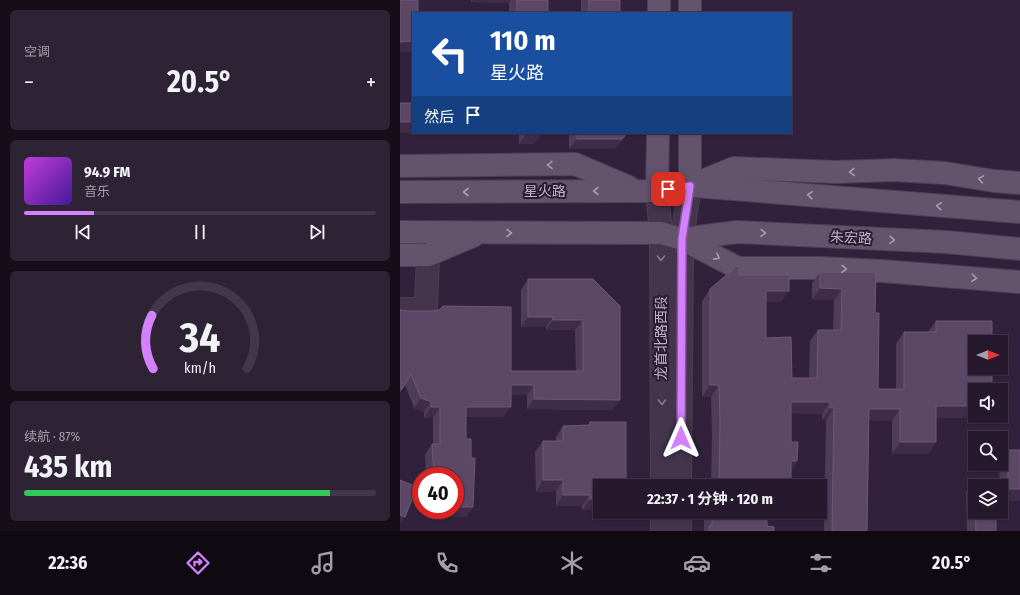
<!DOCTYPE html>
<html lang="zh">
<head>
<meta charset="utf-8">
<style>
  :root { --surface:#26192d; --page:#2e2235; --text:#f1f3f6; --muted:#a4a0aa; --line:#423849; --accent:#d381fc }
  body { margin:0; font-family:"Fira Sans Condensed","Noto Sans SC",sans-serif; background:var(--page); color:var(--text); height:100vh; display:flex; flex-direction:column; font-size:15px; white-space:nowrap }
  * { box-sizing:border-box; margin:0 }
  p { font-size:13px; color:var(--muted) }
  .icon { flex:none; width:22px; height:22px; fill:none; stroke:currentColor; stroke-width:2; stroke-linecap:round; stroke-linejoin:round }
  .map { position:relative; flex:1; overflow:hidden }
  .panel { display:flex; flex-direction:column; gap:10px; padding:10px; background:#150e19; width:400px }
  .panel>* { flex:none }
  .top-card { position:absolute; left:12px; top:12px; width:380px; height:122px; border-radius:0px; box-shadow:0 1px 3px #0004,0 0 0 1px var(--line); background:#1a4fa0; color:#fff; overflow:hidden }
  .needle { width:26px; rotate:90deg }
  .tools { position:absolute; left:568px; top:335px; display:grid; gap:8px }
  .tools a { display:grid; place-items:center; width:40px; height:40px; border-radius:0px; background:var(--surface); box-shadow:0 1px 3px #0004,0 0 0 1px var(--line); font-size:20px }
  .speed { position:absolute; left:12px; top:467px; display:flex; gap:8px; font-size:20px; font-weight:700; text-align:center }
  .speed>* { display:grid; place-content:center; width:52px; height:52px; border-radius:50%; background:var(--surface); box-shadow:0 1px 3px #0004,0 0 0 1px var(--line); line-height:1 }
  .speed .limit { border:6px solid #d22; background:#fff; color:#111 }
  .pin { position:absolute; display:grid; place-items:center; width:34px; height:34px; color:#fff; margin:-17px; border-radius:8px; box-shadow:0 2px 6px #0006 }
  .me { position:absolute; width:44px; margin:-22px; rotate:0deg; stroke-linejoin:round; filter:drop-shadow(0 0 3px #0008) }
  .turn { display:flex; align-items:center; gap:14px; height:84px; padding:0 12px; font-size:18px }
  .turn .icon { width:52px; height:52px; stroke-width:2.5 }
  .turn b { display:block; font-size:28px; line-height:34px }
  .then { display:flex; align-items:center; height:38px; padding:0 12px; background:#0003; gap:8px; font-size:15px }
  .big { font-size:30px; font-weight:700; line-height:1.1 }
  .panel .tile { flex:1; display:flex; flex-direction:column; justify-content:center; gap:6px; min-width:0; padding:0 14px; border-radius:6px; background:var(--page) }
  .panel .dial { align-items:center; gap:0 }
  .dial svg { height:104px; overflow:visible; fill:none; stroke:var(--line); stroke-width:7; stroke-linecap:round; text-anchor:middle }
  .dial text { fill:var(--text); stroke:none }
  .song { display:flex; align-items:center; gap:12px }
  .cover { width:48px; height:48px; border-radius:6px; background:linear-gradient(135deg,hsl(290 70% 55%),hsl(260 70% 35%)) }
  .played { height:4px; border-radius:2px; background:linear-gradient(90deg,var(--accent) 20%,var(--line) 20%) }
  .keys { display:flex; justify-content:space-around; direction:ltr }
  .heat { display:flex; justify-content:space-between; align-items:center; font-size:22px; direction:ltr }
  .charge { height:6px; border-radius:3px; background:linear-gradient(90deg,#34c759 87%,var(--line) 0) }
  .trip { position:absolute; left:193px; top:479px; width:234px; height:40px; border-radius:0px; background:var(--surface); box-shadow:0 1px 3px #0004,0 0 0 1px var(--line); font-weight:700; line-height:40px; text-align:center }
  .tab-bar { display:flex; height:64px; justify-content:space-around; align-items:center; background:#0f0a12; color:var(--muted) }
  .tab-bar .icon { width:28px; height:28px }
  .tab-bar .current { color:var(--accent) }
  .tab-bar b { font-size:18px; color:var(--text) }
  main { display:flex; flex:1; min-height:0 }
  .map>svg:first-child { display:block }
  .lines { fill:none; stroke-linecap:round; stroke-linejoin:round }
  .minor-casing { stroke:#4d3e55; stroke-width:24 }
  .major-casing { stroke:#4d3e55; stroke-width:24 }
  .minor { stroke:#44354c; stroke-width:22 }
  .major { stroke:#63536c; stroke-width:22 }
  .wall { fill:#4f3c5a }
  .shaded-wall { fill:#3f2c49 }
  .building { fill:#5c4866; stroke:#6b5975 }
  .oneway { stroke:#a99ab1 }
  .oneway2 { stroke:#887990 }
  .route-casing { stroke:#8954a4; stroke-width:10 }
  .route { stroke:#d381fc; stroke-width:7 }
  .labels { text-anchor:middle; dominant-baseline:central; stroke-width:4; stroke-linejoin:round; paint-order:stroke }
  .street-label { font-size:14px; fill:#c0b1c8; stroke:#291b31 }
</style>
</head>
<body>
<main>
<section class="panel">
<div class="tile"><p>空调</p>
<div class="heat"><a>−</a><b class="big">20.5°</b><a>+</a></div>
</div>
<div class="tile">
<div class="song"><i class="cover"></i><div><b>94.9 FM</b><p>音乐</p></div></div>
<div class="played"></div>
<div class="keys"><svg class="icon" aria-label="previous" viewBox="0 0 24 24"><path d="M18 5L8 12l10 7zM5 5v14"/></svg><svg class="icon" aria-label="pause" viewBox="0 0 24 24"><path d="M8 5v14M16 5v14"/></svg><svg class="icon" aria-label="next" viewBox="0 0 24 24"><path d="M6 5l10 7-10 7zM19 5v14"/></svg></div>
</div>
<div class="tile dial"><svg viewBox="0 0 100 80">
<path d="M14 69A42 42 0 1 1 86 69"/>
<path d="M14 69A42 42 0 0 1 13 28" stroke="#d381fc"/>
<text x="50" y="56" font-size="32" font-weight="700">34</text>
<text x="50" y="72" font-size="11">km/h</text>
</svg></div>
<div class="tile"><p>续航 · 87%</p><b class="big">435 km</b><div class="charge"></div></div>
</section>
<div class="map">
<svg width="620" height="531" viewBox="0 0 620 531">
  <rect width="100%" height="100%" fill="#32213c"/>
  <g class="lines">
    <g class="minor-casing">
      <g id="minor">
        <path d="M257 191 261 233 262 486"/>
        <path d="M0 309H26L28 255"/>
        <path d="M280 486 282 239 290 186"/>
        <path d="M262 512V531"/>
        <path d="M280 531V512"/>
      </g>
    </g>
    <g class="major-casing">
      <g id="major">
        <path d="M290 0V13"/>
        <path d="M259 13V0"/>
        <path d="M290 133V186"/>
        <path d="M0 166 175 164 229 187"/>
        <path d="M295 186 620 212"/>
        <path d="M257 191 258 133"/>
        <path d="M0 192 257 191 290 186 334 168 436 172 494 170 545 173 594 181 620 183"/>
        <path d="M0 232 261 233 282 239 338 268H420L482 271 620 282"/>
        <path d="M282 239 337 232 546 242 620 249"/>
        <path d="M0 255H28L73 236"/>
      </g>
    </g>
    <use href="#minor" class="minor"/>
    <use href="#major" class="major"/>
  </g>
  <g class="wall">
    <path d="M71 0H148V13H109V3L71 2Z"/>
    <rect x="181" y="0" width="39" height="13"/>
    <path d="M119 133H142L134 144H119Z"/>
    <path d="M169 133H228L215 149H169Z"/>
    <path d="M420 272 475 313 478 389H496V344L504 332H528L536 321 575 390V416H590L584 424H570V418H536V442L528 454H492V421L469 420 467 531H424L426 420H422V414L391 413V442L397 461 391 471V486H311L312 433 311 397H302V301L310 289 339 275 381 302H366V338L392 378H409L410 341 418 330H433L434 300H412V283Z"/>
    <path d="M128 279H193L213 410 127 409V395H111L103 417H66V439L71 458 73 507 66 517H29L28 510H55V476H26L25 454 32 444H33V417L24 418V412L14 408 5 385 0 393V309L111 371H176L175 330H146V327H121V290Z"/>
    <path d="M190 422 200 486V512H214L211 517 197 516V510H182V506H156V491L136 492 135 452 143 441H156V437L163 426 188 425Z"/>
    <path d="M608 450H620V501H601V486H599L600 464H601V460Z"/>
    <path d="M574 480 596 531H567L566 492Z"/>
    <path d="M306 512H367V526L374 531H304V515Z"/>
  </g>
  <g class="shaded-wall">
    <path d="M73 0H111L109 3 71 2Z"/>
    <path d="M13 41V52H0V42Z"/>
    <path d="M0 122H13V133H36H0Z"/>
    <path d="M127 133H142L134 144H119Z"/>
    <path d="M228 133 215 149H169L177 139Z"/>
    <path d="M420 288 442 289 434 300H412Z"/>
    <path d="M366 291H389L381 302H358Z"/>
    <path d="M128 317H153L146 327H121Z"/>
    <path d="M153 320H183L175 330H146Z"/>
    <path d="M111 385H134L127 395H103Z"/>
    <path d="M310 385H319L311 397H302Z"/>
    <path d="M21 398 31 402 24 412 14 408Z"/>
    <path d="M134 399 220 400 213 410 127 409Z"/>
    <path d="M391 402H430L422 414 383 413Z"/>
    <path d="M536 406H575V410L570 418H528Z"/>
    <path d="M31 407H40L33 417 24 418Z"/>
    <path d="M66 407H111L103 417H59Z"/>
    <path d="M430 408H434L426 420H422Z"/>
    <path d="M469 409H500L492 421 461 420Z"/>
    <path d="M576 416H590L584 424H570Z"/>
    <path d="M500 442H536L528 454H492Z"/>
    <path d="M391 461H397L389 473Z"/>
    <path d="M143 480H163L156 491 136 492Z"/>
    <path d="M608 489H620V501H601V499Z"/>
    <path d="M163 495H190L182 506H156Z"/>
    <path d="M190 499H200V507L197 510H182Z"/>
    <path d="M55 507H73L66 517H29L34 510H55Z"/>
    <path d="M200 512H214L211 517 197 516Z"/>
    <path d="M0 515 5 517 0 524Z"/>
  </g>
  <g class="building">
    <path d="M0 0H18V13H13V41L0 42Z"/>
    <rect x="117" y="0" width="31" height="13"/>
    <rect x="189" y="0" width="31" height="13"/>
    <rect x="0" y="103" width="13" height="19"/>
    <path d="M177 133H227L222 139H177Z"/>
    <path d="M337 266 339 267V275H389V291H366V338L391 337 392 378H417L418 330H441L442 289 420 288V272H476L475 313H479L478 389H504V332H536V321H592V342H575V368H592V390H575V406H536V442H500V409H469L467 531H432L434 408H430V402H391V442H398L397 461H391V486H319L320 422 319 385H310V289Z"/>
    <path d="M128 279H193L220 306V400L134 399V385H111V407H66V439H71V458H75L73 507H55V476H34L32 444H40V407H31V402L21 398 11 374 2 389H0V309L1 310 7 311H33L39 310 43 306 111 307V371H183V320H153V317H128Z"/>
    <path d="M190 422H226V486H200V499H190V495H163V480H143V441H163V426L190 425Z"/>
    <rect x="608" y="450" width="12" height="39"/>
    <path d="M0 480 17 487 5 517 0 515Z"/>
    <path d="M574 480H595V486H575V508Z"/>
    <path d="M312 512H367V526L374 527V531H309V526H312Z"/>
    <path d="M575 512H596V531H576Z"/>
  </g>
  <defs><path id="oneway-chevron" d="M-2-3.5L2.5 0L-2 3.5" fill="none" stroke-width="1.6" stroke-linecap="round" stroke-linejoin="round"/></defs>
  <g class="oneway">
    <use href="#oneway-chevron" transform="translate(150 165) rotate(179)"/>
    <use href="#oneway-chevron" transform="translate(452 172) rotate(178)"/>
    <use href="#oneway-chevron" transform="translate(581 179) rotate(-170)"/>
    <use href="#oneway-chevron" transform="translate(196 191) rotate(180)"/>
    <use href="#oneway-chevron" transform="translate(66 192) rotate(180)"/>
    <use href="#oneway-chevron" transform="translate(410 195) rotate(-175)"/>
    <use href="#oneway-chevron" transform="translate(539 206) rotate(-175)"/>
    <use href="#oneway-chevron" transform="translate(109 233)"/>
    <use href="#oneway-chevron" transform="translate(363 233) rotate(3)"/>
    <use href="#oneway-chevron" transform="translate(492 240) rotate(3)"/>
    <use href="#oneway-chevron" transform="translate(317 257) rotate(28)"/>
    <use href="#oneway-chevron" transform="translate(444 269) rotate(3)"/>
    <use href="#oneway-chevron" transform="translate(574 278) rotate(5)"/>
  </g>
  <g class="oneway2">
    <use href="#oneway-chevron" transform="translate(261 258) rotate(90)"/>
    <use href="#oneway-chevron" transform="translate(262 402) rotate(90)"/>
  </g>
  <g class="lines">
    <g class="route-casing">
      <path id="route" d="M268 189 290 186 282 239 281 438"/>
    </g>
    <use href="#route" class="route"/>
  </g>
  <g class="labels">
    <g class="street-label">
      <text x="145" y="191">星火路</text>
      <text transform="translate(451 238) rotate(3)">朱宏路</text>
      <text transform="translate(261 338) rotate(-90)">龙首北路西段</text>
    </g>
  </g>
</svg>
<div class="tools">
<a><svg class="needle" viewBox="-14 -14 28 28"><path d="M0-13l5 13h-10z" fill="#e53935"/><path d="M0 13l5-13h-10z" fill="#a4a0aa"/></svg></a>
<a><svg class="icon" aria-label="sound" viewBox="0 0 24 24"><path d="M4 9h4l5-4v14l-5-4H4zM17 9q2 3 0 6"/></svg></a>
<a><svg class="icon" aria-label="search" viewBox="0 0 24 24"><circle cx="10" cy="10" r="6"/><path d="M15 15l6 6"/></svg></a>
<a><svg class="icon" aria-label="layers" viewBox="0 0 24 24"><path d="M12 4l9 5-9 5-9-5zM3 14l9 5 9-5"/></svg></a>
</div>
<div class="speed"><div class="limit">40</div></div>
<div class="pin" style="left:268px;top:189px;background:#d93025"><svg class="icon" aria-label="arrive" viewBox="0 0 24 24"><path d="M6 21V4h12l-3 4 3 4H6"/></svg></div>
<svg class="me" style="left:281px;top:438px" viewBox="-20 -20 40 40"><path d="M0-17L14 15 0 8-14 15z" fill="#d381fc" stroke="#fff" stroke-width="4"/></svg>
<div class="trip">22:37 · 1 分钟 · 120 m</div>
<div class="top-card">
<div class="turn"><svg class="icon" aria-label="left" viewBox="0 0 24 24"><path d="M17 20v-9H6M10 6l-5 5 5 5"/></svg><div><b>110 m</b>星火路</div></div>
<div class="then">然后<svg class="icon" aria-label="arrive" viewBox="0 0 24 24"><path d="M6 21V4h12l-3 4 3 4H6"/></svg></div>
</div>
</div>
</main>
<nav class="tab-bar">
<b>22:36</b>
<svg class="icon current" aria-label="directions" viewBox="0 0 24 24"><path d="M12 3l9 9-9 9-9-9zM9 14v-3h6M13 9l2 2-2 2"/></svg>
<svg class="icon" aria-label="music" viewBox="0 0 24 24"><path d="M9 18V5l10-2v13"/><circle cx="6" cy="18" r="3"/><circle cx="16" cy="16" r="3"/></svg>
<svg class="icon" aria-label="phone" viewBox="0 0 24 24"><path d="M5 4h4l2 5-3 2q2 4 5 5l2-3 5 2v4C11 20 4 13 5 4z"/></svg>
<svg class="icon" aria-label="climate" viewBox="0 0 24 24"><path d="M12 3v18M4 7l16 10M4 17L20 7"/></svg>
<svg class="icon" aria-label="car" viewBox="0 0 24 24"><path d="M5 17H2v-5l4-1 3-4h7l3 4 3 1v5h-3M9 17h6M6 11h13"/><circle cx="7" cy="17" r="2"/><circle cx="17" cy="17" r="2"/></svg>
<svg class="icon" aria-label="filters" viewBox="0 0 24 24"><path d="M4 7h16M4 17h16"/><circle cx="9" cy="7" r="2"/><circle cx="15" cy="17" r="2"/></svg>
<b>20.5°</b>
</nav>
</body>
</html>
